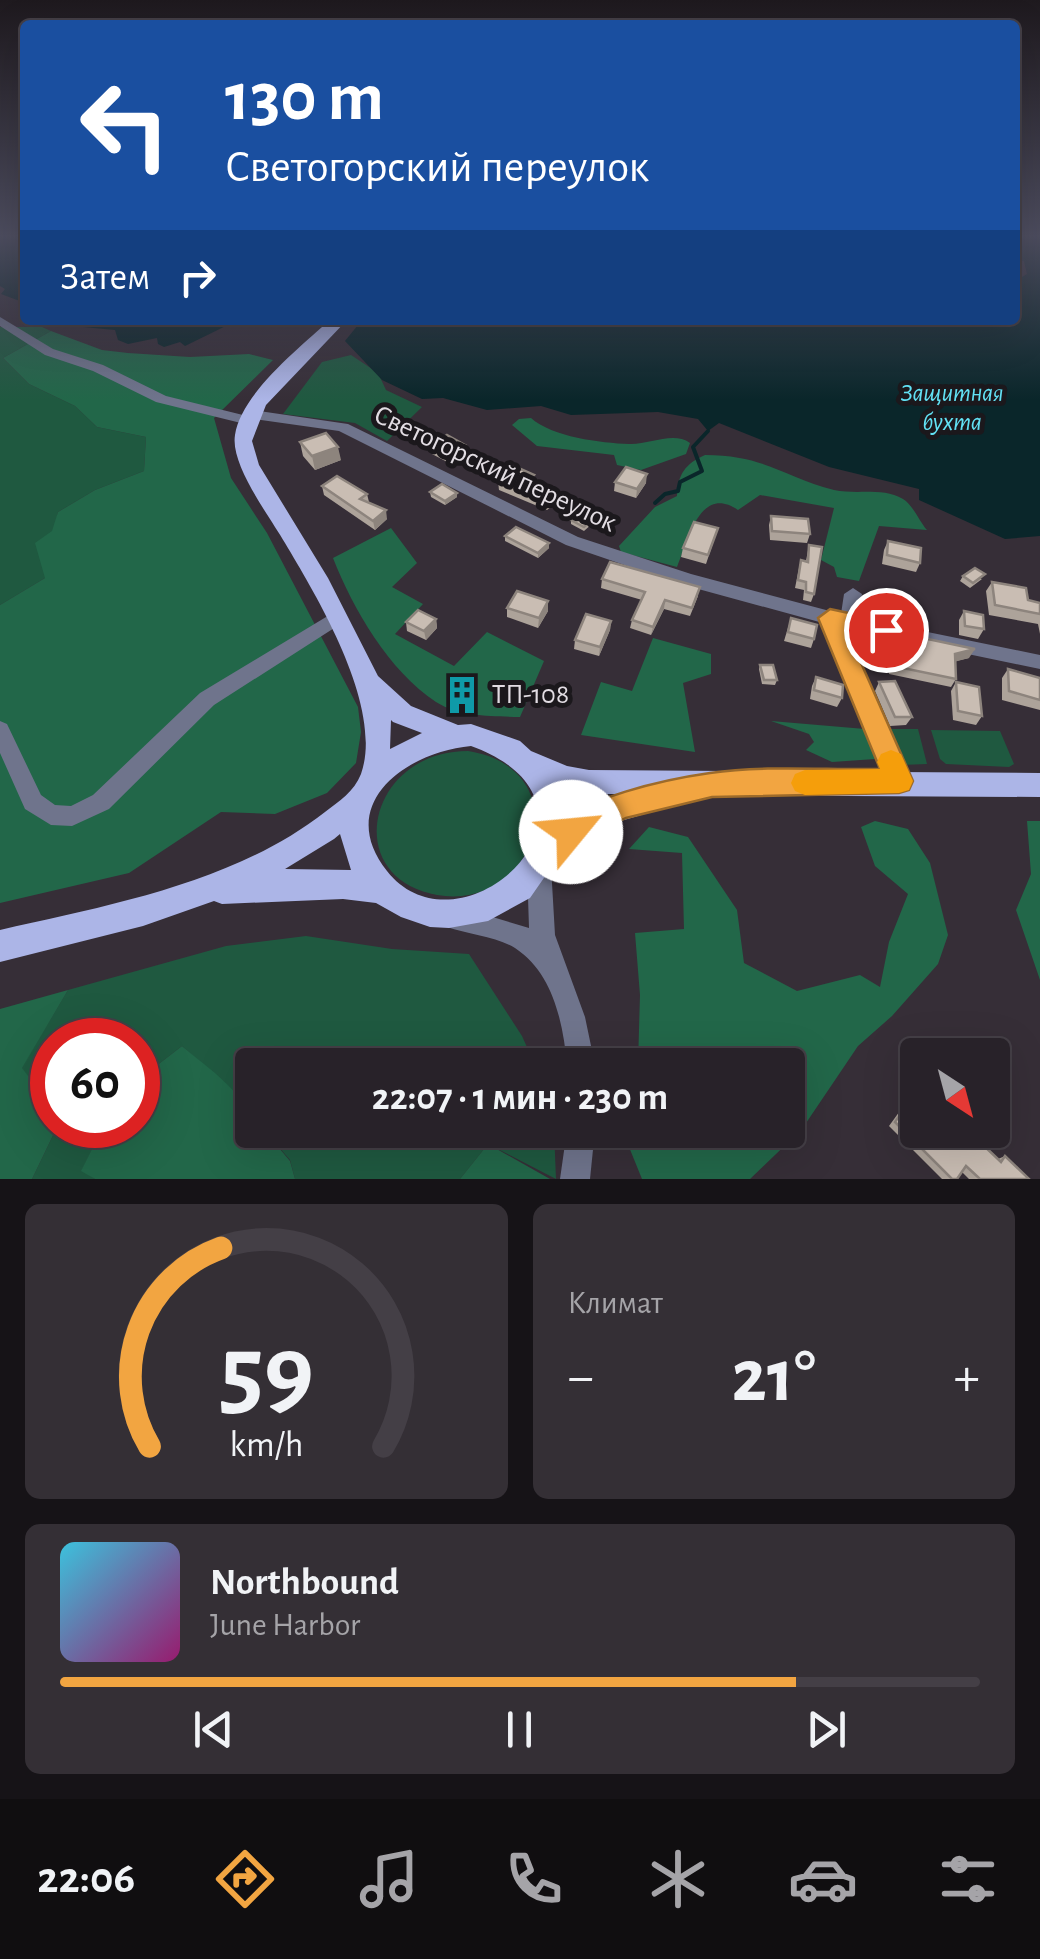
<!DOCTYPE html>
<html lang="ru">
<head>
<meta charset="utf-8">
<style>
  :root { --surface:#282229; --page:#342f35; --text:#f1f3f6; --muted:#a5a4a8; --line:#443f46; --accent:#f2a541 }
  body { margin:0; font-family:"Alegreya Sans",sans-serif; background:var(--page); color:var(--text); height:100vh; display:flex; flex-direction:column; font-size:38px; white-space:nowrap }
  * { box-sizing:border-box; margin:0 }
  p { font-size:32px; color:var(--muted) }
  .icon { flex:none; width:55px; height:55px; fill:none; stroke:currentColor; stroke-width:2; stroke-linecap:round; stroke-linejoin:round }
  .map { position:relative; height:1179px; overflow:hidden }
  .details { display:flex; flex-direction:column; gap:25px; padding:25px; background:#161317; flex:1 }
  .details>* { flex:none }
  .guide { position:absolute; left:20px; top:20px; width:1000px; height:305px; border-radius:10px; box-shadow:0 10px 40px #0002,0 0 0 2px var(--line); background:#1a4fa0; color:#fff; overflow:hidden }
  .needle { width:65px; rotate:144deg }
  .tools { position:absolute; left:900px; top:1038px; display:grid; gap:20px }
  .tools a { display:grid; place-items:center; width:110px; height:110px; border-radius:10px; background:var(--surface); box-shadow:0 10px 40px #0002,0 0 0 2px var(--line); font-size:50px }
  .speed { position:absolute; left:30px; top:1018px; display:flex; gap:20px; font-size:50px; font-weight:700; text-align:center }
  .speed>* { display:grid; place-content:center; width:130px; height:130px; border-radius:50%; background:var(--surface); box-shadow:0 10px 40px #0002,0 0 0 2px var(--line); line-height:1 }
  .speed .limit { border:15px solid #d22; background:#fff; color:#111 }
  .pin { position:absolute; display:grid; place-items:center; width:85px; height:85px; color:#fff; margin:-42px; border:5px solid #fff; border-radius:50%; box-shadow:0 2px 10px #0007 }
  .me { position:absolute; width:110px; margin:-55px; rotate:62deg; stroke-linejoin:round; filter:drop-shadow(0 0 8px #0008) }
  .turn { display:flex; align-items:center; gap:35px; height:210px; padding:0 40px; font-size:45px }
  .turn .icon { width:130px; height:130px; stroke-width:2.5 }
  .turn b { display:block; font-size:70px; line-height:85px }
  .then { display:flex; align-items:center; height:95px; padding:0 40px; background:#0003; gap:20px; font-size:38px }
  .big { font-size:75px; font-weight:600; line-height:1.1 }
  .details .widget { flex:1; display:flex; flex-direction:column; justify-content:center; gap:15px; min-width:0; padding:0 35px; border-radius:15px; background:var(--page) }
  .details .dial { align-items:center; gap:0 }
  .dial svg { height:260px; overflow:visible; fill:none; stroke:var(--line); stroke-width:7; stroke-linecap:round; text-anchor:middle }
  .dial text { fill:var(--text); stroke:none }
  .song { display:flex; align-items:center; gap:30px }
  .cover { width:120px; height:120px; border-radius:15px; background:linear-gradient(135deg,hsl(190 70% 55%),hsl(320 70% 35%)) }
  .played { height:10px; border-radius:5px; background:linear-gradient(90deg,var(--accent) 80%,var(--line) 80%) }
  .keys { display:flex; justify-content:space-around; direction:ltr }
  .heat { display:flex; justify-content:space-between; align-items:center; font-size:55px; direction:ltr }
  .details .tiles { flex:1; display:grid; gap:25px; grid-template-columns:1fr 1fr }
  .widget:last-child { grid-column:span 2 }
  .trip { position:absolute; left:235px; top:1048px; width:570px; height:100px; border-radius:10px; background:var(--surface); box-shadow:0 10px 40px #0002,0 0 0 2px var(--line); font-weight:600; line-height:100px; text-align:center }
  .tabs { display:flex; height:160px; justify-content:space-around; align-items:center; background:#100e10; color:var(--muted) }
  .tabs .icon { width:70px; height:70px }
  .tabs .selected { color:var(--accent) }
  .tabs b { font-size:45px; color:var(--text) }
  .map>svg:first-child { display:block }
  .green { fill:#1f5940 }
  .forest { fill:#226749 }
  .water { fill:#0a262a }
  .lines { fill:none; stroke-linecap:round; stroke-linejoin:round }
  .stream { stroke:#0a262a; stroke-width:4 }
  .minor { fill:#6f748c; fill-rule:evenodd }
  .major { fill:#acb5e7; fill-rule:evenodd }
  .wall { fill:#ada39a }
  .shaded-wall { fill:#8d847d }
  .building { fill:#c9bdb3; stroke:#8d847d; stroke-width:2.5 }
  .route { fill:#f2a541; stroke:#9d6b2a; stroke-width:2.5 }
  .slow { fill:#f59e0b }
  .labels { text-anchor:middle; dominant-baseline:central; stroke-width:10; stroke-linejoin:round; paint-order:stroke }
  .far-water-label { font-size:25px; font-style:italic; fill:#62e1f4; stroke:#1b181c }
  .street-label { font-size:28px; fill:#e2dde3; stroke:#1b181c }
  .poi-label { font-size:28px; fill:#e2dde3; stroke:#1b181c; text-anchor:start }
</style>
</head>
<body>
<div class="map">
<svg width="1040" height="1179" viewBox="0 0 1040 1179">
  <rect width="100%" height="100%" fill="#362e37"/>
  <g class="green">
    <path d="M0 327H42L51 331 3 358 29 384 75 406 97 427 146 437 144 471 95 490 58 512 45 578 0 605Z"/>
    <path d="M351 355 378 373 386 390 422 407 387 441 355 423 283 414 322 362Z"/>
    <path d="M889 729H918L927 764 901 765 885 730Z"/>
    <path d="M931 730 1000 731 1014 764 1009 767 946 764 940 759Z"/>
    <path d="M468 751C581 769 537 912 437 895 340 878 367 751 468 751Z"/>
    <path d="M306 936 392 949 469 954 522 1036 535 1065H252V1116L230 1089 182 1046 138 1080V1040H52V1107L21 1068 68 990 226 946Z"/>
    <path d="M58 1125H104L82 1170 95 1179H32Z"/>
    <path d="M264 1130H554L556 1179 488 1144 460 1179H295L290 1160Z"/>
  </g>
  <g class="forest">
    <path d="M51 331 102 350 128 353 190 357 249 354 273 360 214 418 231 478 267 533 358 707 361 732 356 763 327 793 275 814 221 812 129 873 0 903V605L45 578 35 543 52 531 58 512 95 490 144 471 146 437 97 427 75 406 29 384 3 358Z"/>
    <path d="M531 418C552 437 601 443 629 444 649 445 673 431 690 443L686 454 641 470 617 465 614 455 537 446 512 425 519 419Z"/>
    <path d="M705 455C765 455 783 477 834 490 857 495 882 487 903 499 913 505 919 521 927 530L879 526 859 581 837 577 834 567 821 560 834 508 760 495 738 510C700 484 688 540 677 567L621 552 619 546 655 507 677 496C678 474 685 464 705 455Z"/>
    <path d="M391 528 417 563 392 587 423 604 395 634 454 666 487 632 544 661 520 717C492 716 460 717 436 702 389 671 353 609 333 558Z"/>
    <path d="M653 638 711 654V674L683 683 695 752 581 735 601 682 632 691Z"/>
    <path d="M771 721 865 729 875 759 832 762 806 750 814 742 809 734Z"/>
    <path d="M875 821 908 829 930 863 948 935 938 964 892 1016 858 1046 802 1129 750 1179H642L629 1147 631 1130H788V1065H638L640 995 635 933 684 929 682 853 629 849 649 827 688 837 737 910 744 963 797 991 860 975 880 987 889 942 908 894 875 866 861 827Z"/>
    <path d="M1027 821H1040V980L1016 910 1031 874Z"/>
    <path d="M68 990 22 1068 52 1107V1125H58L32 1179H0V1009Z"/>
    <path d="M182 1046C206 1067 252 1096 252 1130H264L290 1161 295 1179H95L81 1171 104 1125H138V1080Z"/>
    <path d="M488 1144 550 1179H460Z"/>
  </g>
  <g class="water">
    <path d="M0 235H25V303L1 294 5 289 0 286Z"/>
    <path d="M1015 235H1040V536L1005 539 919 500V489L829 467 719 423 708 431 698 419 658 412 571 415 541 406 487 410 443 398 422 399 382 380 345 341 362 320H1015V281L1027 274 1024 261 1015 260Z"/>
    <path d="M75 320H308L295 327H274L277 324 253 327 234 322 185 346 180 342 164 347 158 344 157 338 128 344 118 340 115 330 83 327V322Z"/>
  </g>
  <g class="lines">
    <path class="stream" d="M655 503 665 494 678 491 680 482 702 471 693 447 708 431"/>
    <g class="minor">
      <path d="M0 317 53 349 103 365 166 396 247 416V411L252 410 348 424 578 537 691 574 841 614 844 594 853 588 862 594 859 618 1040 655V669L843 628 910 781 907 788 899 790 891 788 888 781 823 623 680 584 566 545 339 431 254 419V424L249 425 156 402 93 371 45 355 0 326Z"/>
      <path d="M336 611 342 613 345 618 342 623 214 705 109 809 72 826 51 825 25 809 0 753V721L7 724 41 795 55 805 71 806 93 795 200 693Z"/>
      <path d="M539 855 547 858 551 866 555 935 585 1017 595 1065H567C563 1022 553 973 515 948 498 937 467 934 447 927L444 918 447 909 456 906 529 928 527 866 531 858Z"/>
      <path d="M567 1130H595L590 1179H560Z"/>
    </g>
    <path class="major" d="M330 320H347L266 405 252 441 259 465 328 578 378 676 411 706 458 725 471 724 520 741 531 751 567 766 589 770 1040 773V797L688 795 685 802 604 826 555 862 530 898 488 921 449 928 430 927 401 917 376 903 343 899 222 904 214 901 143 926 0 962V930C110 905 234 883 325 812 339 801 354 792 361 774 384 708 319 600 285 543 270 517 230 465 235 435 241 394 300 347 330 320ZM391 720 393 722 422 733 390 749ZM471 746C633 805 460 964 387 871 334 804 406 752 471 746ZM557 787 589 794H627L586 807 564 822V801ZM340 834 351 870 285 869 334 839Z"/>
  </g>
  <g class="wall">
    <path d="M300 442 341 460 315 470 303 456Z"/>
    <path d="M432 445H465L466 454 451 464 432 454Z"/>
    <path d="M534 480 558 501 547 510 499 490 498 481Z"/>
    <path d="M615 482 646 483 636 498 614 491Z"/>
    <path d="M322 486 367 494 369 502 387 519 375 530 324 495Z"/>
    <path d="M430 492 457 493V497L445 505 431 497Z"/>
    <path d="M771 516 810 534 807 543 770 540 769 525Z"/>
    <path d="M571 520 593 523 584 531 571 524Z"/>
    <path d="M718 528 706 564 681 557 683 548Z"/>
    <path d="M505 536 549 543V548L538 558 505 541Z"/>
    <path d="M888 541 920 563 916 572 882 564 884 550Z"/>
    <path d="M809 545 814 594 811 602 803 600 804 590 795 588 799 568 801 560 806 561Z"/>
    <path d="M963 576 982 579 970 588 960 581Z"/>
    <path d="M602 579 698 596 690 616 664 609 651 635 630 628 632 620 642 600 601 588Z"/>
    <path d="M992 582 1028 600 1040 603V634L1038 624 989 615 986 591Z"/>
    <path d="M548 601V611L538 628 507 617V608Z"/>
    <path d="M964 611 984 629 978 639 959 635V620Z"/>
    <path d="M791 618 814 639 811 648 784 641Z"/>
    <path d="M436 619 437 628 426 640 407 631 406 622Z"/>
    <path d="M611 621 610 630 599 656 574 649 575 640Z"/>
    <path d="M923 638 969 658 956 661V679L951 687 889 674 888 652 892 643 918 648Z"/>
    <path d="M760 665 777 680 775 685 762 684 759 669Z"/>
    <path d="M1008 669 1040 678V710L1002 700V678Z"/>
    <path d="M816 677 842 698 837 707 810 699 812 686Z"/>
    <path d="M879 682 912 717 906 725 890 726 875 691Z"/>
    <path d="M956 682 982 716 976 725 953 720 951 691Z"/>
    <path d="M918 1086V1130L981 1143 998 1159 1005 1156 1029 1179H969L962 1172 957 1179H942L889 1126Z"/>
  </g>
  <g class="shaded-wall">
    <path d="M465 445 466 454 451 464 450 455Z"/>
    <path d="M338 447 341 460 315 470 312 456Z"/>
    <path d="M647 474 646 483 636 498 637 489Z"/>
    <path d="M559 492 558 501 547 510 548 501Z"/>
    <path d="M457 493V497L445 505V501Z"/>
    <path d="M386 510 387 519 375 530 373 521Z"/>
    <path d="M549 543V548L538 558V553Z"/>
    <path d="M665 600 664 609 651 635 653 627Z"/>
    <path d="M548 601V611L538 628 539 618Z"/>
    <path d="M436 619 437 628 426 640 424 631Z"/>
    <path d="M611 621 610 630 599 656 600 647Z"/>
    <path d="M975 649 969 658 950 663 955 654Z"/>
  </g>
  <g class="building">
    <path d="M326 433 338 447 312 456 300 442Z"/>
    <path d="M447 435 465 445 450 455 432 445Z"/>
    <path d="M516 467 534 475 531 478 559 492 548 501 498 481Z"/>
    <path d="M626 467 647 474 637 489 615 482Z"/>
    <path d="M337 476 367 494 360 499 386 510 373 521 322 486Z"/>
    <path d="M442 484 457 493 445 501 430 492Z"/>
    <path d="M580 512 593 519 584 527 571 520Z"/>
    <path d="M771 516 808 519 810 534 772 531Z"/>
    <path d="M694 522 718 528 708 555 683 548Z"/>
    <path d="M516 527 549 543 538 553 505 536Z"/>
    <path d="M888 541 921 548 920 563 887 555Z"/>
    <path d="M809 545 822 547 814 594 806 592V582L798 580 801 560 808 562Z"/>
    <path d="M610 562 700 587 692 608 665 600 653 627 632 620 645 592 602 579Z"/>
    <path d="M975 568 985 574 973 583 963 576Z"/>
    <path d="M992 582 1026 588 1028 600 1040 603V614L995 605Z"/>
    <path d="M517 591 548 601 539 618 507 608Z"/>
    <path d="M418 610 436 619 424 631 406 622Z"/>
    <path d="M964 611 983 615 984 629 965 626Z"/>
    <path d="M586 614 611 621 600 647 575 640Z"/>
    <path d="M791 618 817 625 814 639 788 632Z"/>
    <path d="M923 638 975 649 955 654 956 679 893 666 892 643 923 649Z"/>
    <path d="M760 665H773L777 680H764Z"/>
    <path d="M1008 669 1040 678V700L1009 691Z"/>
    <path d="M816 677 843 685 842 698 814 690Z"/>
    <path d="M895 681 912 717H895L879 682Z"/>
    <path d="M956 682 979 687 982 716 958 711Z"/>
    <path d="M918 1090V1130H989L981 1143 1001 1162 1005 1156 1029 1179H980L966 1166 957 1179H952L895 1122Z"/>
  </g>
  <linearGradient id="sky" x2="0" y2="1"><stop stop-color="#1e191e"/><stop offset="0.59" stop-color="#4c4c5e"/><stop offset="1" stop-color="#4c4c5e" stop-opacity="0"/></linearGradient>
  <rect width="1040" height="400" fill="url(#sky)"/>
  <path class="route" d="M830 609 886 621 898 630 886 639 847 631 913 781 909 790 899 793 712 797 626 818 571 845 560 842 556 832C572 798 674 778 710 773 765 765 825 770 880 769L818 618Z"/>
  <path class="slow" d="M891 750 901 754 913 781 909 790 899 793 805 795 795 791 791 783 795 774 805 770 880 769 877 762 881 754Z"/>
  <defs>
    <g id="building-bare" transform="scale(3)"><path d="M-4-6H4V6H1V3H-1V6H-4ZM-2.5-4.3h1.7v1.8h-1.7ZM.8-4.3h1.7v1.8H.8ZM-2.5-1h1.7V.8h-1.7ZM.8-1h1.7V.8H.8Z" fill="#0f9aa8" stroke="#1b181c" stroke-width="2.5" paint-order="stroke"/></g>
  </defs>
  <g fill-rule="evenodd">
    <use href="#building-bare" x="462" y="695"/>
  </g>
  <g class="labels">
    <g class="far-water-label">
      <text x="952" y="393">Защитная<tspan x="952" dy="29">бухта</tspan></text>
    </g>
    <g class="street-label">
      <text transform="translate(495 469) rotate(25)">Светогорский переулок</text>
    </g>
    <g class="poi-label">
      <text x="492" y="695">ТП-108</text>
    </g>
  </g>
</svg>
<div class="tools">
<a><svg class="needle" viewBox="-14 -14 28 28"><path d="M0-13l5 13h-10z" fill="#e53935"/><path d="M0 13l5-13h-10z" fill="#a5a4a8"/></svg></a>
</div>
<div class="speed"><div class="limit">60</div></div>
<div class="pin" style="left:886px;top:630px;background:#d93025"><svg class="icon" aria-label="arrive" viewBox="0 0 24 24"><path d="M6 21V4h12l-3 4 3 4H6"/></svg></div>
<svg class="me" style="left:571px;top:832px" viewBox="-20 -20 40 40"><circle r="19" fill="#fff"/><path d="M0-13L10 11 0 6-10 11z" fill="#f2a541"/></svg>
<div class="trip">22:07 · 1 мин · 230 m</div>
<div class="guide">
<div class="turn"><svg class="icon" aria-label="left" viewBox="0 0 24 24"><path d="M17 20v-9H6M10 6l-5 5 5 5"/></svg><div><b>130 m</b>Светогорский переулок</div></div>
<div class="then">Затем<svg class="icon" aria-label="right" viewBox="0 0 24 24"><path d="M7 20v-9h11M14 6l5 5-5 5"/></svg></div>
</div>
</div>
<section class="details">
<div class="tiles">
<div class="widget dial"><svg viewBox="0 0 100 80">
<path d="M14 69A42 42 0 1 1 86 69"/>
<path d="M14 69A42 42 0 0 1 36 8" stroke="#f2a541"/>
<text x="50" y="56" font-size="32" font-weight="700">59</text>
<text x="50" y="72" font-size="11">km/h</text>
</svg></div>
<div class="widget"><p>Климат</p>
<div class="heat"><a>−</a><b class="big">21°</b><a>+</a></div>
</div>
<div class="widget">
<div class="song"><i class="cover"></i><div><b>Northbound</b><p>June Harbor</p></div></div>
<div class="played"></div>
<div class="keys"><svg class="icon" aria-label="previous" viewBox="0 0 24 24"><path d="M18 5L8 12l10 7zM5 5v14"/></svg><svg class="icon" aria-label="pause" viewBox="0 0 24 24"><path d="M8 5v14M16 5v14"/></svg><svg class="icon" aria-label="next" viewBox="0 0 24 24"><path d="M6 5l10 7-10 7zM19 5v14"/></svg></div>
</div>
</div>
</section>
<nav class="tabs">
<b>22:06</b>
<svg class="icon selected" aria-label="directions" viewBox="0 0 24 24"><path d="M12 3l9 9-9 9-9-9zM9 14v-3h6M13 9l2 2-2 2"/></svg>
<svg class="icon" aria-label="music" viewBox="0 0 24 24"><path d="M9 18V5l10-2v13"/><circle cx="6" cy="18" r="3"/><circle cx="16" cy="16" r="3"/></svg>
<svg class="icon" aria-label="phone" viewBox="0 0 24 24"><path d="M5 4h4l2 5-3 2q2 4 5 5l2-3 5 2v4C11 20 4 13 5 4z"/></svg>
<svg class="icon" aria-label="climate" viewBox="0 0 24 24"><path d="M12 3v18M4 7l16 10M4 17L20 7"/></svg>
<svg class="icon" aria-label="car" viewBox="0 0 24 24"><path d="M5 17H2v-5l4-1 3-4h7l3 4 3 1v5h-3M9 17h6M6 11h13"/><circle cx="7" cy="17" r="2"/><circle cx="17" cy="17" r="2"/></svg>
<svg class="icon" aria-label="filters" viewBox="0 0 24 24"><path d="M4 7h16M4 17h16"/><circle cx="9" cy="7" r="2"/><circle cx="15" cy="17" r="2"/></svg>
</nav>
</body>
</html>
